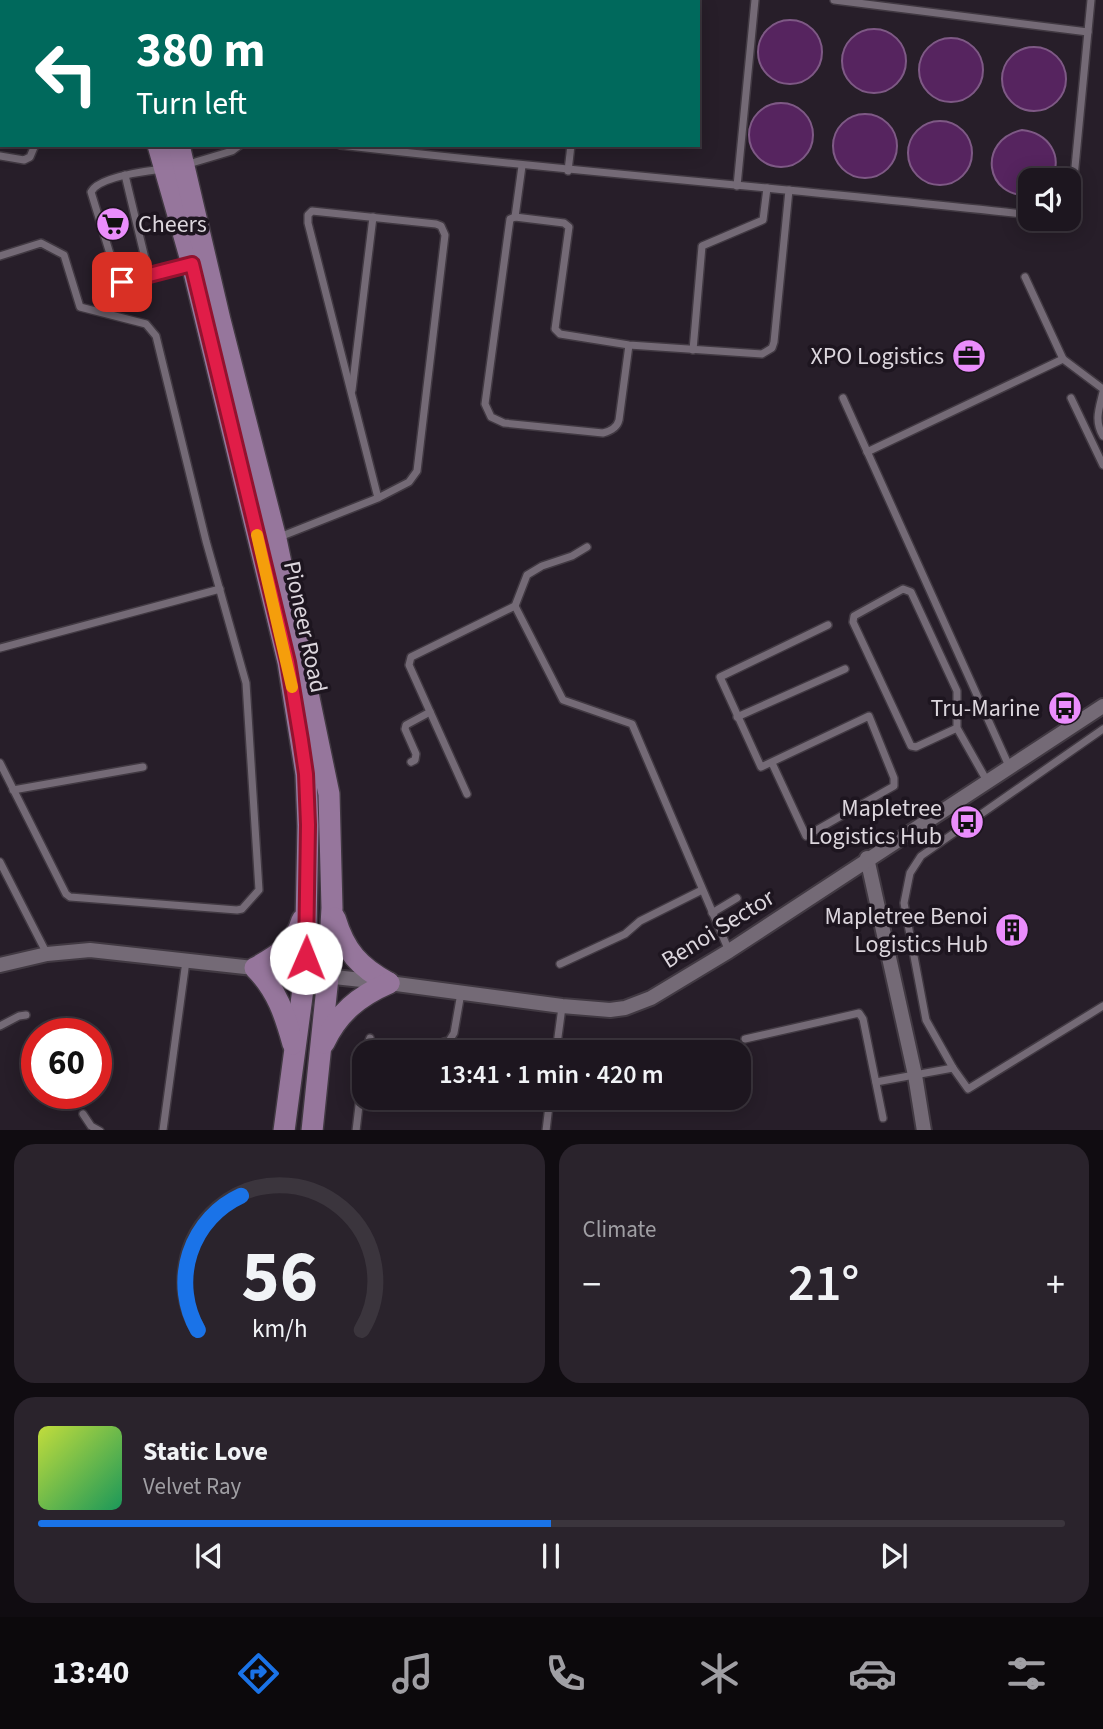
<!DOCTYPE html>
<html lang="en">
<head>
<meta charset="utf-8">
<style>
  :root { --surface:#1d161f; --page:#2a232c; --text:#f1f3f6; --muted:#a09fa4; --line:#3b353d; --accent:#1a73e8 }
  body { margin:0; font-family:"Source Sans 3",sans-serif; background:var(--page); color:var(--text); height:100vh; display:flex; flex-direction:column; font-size:26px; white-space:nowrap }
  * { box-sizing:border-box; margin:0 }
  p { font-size:23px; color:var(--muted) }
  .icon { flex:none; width:38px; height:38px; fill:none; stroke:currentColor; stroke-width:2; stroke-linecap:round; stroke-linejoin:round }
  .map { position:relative; height:1130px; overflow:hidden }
  .panel { display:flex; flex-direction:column; gap:14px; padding:14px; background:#100c11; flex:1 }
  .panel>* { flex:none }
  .top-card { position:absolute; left:0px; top:0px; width:700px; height:147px; box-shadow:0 4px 18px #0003,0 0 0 2px var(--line); background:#00695c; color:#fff; overflow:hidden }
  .buttons { position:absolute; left:1018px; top:168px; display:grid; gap:14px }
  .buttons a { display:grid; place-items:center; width:63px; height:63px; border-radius:14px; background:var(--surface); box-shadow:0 4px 18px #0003,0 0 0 2px var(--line); font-size:35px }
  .speed { position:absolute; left:21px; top:1018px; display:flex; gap:14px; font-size:35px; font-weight:700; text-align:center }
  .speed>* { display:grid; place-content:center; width:91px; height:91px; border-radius:50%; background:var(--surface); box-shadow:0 4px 18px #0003,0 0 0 2px var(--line); line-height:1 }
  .speed .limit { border:10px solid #d22; background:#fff; color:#111 }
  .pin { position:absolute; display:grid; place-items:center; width:60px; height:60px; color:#fff; margin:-30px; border-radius:14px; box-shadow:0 4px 10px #0006 }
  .me { position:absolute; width:77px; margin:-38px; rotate:1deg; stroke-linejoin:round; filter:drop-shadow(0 0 5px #0008) }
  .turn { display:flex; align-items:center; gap:24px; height:147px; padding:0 21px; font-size:32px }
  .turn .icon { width:91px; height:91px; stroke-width:2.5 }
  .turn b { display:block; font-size:49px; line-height:60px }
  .big { font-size:52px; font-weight:600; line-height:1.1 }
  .panel .widget { flex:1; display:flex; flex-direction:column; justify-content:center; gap:10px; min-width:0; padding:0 24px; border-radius:21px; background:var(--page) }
  .panel .dial { align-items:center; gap:0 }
  .dial svg { height:182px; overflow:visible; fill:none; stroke:var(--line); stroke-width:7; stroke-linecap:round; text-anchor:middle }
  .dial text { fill:var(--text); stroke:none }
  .song { display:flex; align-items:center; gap:21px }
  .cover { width:84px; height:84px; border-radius:10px; background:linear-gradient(135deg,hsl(70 70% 55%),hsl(150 70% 35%)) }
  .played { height:7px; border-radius:4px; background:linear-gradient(90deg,var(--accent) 50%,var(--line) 50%) }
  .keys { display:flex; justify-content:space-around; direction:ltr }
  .heat { display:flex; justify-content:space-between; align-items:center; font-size:38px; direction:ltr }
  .panel .tiles { flex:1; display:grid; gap:14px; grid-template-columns:1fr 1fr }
  .widget:last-child { grid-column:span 2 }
  .trip { position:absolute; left:352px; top:1040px; width:399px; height:70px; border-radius:21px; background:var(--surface); box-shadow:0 4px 18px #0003,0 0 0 2px var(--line); font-weight:600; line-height:70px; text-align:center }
  .tab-bar { display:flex; height:112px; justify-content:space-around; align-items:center; background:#0c090c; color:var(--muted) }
  .tab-bar .icon { width:49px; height:49px }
  .tab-bar .active { color:var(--accent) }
  .tab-bar b { font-size:32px; color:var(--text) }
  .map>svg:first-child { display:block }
  .water { fill:#56245f; stroke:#7e5985; stroke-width:2 }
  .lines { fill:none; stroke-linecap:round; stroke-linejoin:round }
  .lane-casing { stroke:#413942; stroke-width:10 }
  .street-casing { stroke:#413942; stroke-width:18 }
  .primary-casing { stroke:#413942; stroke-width:24 }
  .lane { stroke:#746a76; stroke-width:7 }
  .street { stroke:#746a76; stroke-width:14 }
  .primary { stroke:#96769c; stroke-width:21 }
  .route-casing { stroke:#92132f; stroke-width:18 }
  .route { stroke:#e11d48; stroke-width:12 }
  .slow { stroke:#f59e0b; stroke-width:12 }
  .labels { text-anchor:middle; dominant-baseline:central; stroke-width:7; stroke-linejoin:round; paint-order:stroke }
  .poi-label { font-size:24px; fill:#dcd6dd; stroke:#1d151f; text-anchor:end }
  .street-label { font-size:24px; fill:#dcd6dd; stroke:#1d151f }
</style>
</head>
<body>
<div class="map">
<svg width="1103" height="1131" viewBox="0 0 1103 1131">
  <rect width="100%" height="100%" fill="#271e29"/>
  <g class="water">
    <circle cx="790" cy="52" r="32"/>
    <circle cx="874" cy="61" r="32"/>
    <circle cx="951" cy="70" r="32"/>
    <circle cx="1034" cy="79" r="32"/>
    <circle cx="781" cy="135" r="32"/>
    <circle cx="865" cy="146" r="32"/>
    <circle cx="940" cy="153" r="32"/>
    <path d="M1022 130C1048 133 1064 155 1051 180H1031V195C984 199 977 140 1022 130Z"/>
  </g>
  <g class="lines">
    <g class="lane-casing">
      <g id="lane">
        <path d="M67 0 68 2"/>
        <path d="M834 0 1088 32"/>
        <path d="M265 2V0"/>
        <path d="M375 2V0"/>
        <path d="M587 2V0"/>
        <path d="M340 145C570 172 801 189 1031 215"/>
        <path d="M0 156 24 160 30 157 35 145"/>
        <path d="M185 165 232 151 240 145"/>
        <path d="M163 169C146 171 98 177 91 192L118 280 124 282 189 264"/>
        <path d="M568 171 571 145"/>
        <path d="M125 175 149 275"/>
        <path d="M737 186 755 0"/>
        <path d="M1069 195 1073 188 1091 0"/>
        <path d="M515 217 522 166"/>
        <path d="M0 256 41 243 64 255 80 307 146 324 156 336 206 541 246 683 259 890 242 909 237 910 70 897 66 894 0 763"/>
        <path d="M1025 277 1063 359 1103 389"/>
        <path d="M629 345 619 420C617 428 611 431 603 433L504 423 491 417 485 404 510 219 515 217 564 223 569 227 555 329 560 334 629 345 762 354 772 348 774 342 789 190"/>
        <path d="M693 350 702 246 763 220 767 188"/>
        <path d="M352 390 373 217"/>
        <path d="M1103 392C1099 409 1094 421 1103 436"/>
        <path d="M843 398 1009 766"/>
        <path d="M1071 398 1103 465"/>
        <path d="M867 452 1063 359"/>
        <path d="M277 538 378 498 409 482 417 471 445 235 441 226 436 224 312 211 308 215V223L378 498"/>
        <path d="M515 606 563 700 632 724 729 951"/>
        <path d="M0 648 220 589"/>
        <path d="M737 717 845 669"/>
        <path d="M957 728 916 747 911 746 853 622 854 616 903 589 911 592 957 691V728L987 781"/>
        <path d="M1103 729 921 856 910 873 904 903 926 1020 953 1068 968 1089 1103 1006"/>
        <path d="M411 762 415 760 416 754 405 729 406 725 430 712"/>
        <path d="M772 763 806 836 894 786V778L869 716 761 767 720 677 828 625"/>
        <path d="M13 790 143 767"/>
        <path d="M467 794 409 665 411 657 515 606 527 575 542 566 572 556 587 547"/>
        <path d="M0 862 47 954"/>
        <path d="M712 913 737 898"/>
        <path d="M560 964 625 934 640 921 702 890"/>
        <path d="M0 1026 19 1016 26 1015"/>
        <path d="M745 1039 859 1013 863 1019 883 1118"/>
        <path d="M444 1042 449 1041 454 1033 461 993"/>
        <path d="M365 1052 370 1038"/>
        <path d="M556 1052 562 1007"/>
        <path d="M876 1082 953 1068"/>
        <path d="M83 1114 91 1126 100 1131"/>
        <path d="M163 1130 186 961"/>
        <path d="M356 1131 364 1063"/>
        <path d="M546 1131 550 1097"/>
      </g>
    </g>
    <g class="street-casing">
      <g id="street">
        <path d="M867 858 915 1075 924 1131"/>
        <path d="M0 965 47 954 90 950 389 983 562 1006 610 1010 625 1008 651 998 729 951 1103 706"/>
      </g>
    </g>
    <g class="primary-casing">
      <g id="primary">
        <path d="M121 0V2"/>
        <path d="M141 0V2"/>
        <path d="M158 145 192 264 288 662 306 774 308 826 305 974 284 1131"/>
        <path d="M179 145 220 320 276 539 329 794 332 908 328 977 312 1131"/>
        <path d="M335 918C345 951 359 967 389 983"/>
        <path d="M324 1043C338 1013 359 996 389 983"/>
        <path d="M293 1044C285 1015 277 990 255 968 277 956 295 945 302 920"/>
      </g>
    </g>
    <use href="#lane" class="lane"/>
    <use href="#street" class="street"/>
    <use href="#primary" class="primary"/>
  </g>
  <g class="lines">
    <g class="route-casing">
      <path id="route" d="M122 282 192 264 288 662 301 740 306 774 308 825 306 958"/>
    </g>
    <use href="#route" class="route"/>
    <path class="slow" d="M257 535 292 687"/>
  </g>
  <defs>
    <g id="supermarket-disc" transform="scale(1.75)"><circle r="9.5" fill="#ea8dfc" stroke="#1d151f"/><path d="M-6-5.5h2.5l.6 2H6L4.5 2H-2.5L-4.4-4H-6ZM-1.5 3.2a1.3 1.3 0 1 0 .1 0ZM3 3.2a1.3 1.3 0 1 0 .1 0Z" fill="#111"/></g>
    <g id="office-disc" transform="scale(1.75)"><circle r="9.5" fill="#ea8dfc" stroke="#1d151f"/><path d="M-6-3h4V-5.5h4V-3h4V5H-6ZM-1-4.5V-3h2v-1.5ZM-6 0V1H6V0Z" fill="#111"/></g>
    <g id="bus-disc" transform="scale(1.75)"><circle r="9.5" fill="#ea8dfc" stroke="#1d151f"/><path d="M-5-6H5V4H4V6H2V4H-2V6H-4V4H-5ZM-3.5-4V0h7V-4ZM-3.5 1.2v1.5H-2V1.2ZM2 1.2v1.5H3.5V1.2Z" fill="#111"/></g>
    <g id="building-disc" transform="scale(1.75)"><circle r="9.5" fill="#ea8dfc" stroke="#1d151f"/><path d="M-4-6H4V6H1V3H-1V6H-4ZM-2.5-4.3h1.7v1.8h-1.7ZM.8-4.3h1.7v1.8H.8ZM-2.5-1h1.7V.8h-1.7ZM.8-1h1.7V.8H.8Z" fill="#111"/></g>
  </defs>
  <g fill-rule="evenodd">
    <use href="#supermarket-disc" x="113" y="224"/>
    <use href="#office-disc" x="969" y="356"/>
    <use href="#bus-disc" x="1065" y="708"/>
    <use href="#bus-disc" x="967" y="822"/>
    <use href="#building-disc" x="1012" y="930"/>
  </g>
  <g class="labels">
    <g class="poi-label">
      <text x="138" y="224" text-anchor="start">Cheers</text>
      <text x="944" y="356">XPO Logistics</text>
      <text x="1040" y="708">Tru-Marine</text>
      <text x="942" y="808">Mapletree<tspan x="942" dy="28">Logistics Hub</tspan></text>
      <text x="988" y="916">Mapletree Benoi<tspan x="988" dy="28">Logistics Hub</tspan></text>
    </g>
    <g class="street-label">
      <text transform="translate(305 627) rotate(78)">Pioneer Road</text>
      <text transform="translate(718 929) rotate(-32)">Benoi Sector</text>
    </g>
  </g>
</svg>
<div class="buttons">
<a><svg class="icon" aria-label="sound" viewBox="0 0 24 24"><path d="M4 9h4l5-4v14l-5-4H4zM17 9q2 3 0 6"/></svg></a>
</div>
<div class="speed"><div class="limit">60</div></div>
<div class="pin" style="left:122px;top:282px;background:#d93025"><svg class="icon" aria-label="arrive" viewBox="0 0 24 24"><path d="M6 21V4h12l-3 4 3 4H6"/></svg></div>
<svg class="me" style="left:306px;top:958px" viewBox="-20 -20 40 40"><circle r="19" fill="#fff"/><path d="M0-13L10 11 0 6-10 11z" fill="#e11d48"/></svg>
<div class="trip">13:41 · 1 min · 420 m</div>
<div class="top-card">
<div class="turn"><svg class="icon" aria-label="left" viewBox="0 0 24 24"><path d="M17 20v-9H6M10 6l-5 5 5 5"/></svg><div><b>380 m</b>Turn left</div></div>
</div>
</div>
<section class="panel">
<div class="tiles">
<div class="widget dial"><svg viewBox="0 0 100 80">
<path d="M14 69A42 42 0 1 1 86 69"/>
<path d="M14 69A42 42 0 0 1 33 10" stroke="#1a73e8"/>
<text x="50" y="56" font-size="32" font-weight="700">56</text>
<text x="50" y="72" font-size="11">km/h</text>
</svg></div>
<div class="widget"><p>Climate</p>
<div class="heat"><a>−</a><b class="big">21°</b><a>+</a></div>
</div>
<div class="widget">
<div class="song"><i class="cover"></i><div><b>Static Love</b><p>Velvet Ray</p></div></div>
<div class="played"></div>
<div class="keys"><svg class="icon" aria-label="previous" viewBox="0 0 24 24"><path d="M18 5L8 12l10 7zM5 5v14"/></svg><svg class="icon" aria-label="pause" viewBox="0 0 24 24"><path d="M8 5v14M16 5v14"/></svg><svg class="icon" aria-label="next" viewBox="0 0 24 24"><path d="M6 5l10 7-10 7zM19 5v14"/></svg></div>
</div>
</div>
</section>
<nav class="tab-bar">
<b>13:40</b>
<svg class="icon active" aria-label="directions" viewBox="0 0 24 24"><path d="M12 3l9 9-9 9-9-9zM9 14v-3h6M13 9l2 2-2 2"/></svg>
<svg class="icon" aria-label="music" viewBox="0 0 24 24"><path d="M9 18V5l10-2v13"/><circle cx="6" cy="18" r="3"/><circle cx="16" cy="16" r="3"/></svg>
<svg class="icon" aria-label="phone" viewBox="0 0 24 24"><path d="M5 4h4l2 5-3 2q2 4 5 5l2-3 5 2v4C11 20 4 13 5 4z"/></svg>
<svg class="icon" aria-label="climate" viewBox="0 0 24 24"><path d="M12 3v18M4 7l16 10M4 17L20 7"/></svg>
<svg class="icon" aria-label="car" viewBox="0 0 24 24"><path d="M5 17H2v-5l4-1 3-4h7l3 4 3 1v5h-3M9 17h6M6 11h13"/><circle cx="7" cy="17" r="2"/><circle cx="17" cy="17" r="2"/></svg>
<svg class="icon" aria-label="filters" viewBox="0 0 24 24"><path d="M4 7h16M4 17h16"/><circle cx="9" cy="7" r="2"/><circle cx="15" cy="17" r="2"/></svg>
</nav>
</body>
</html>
